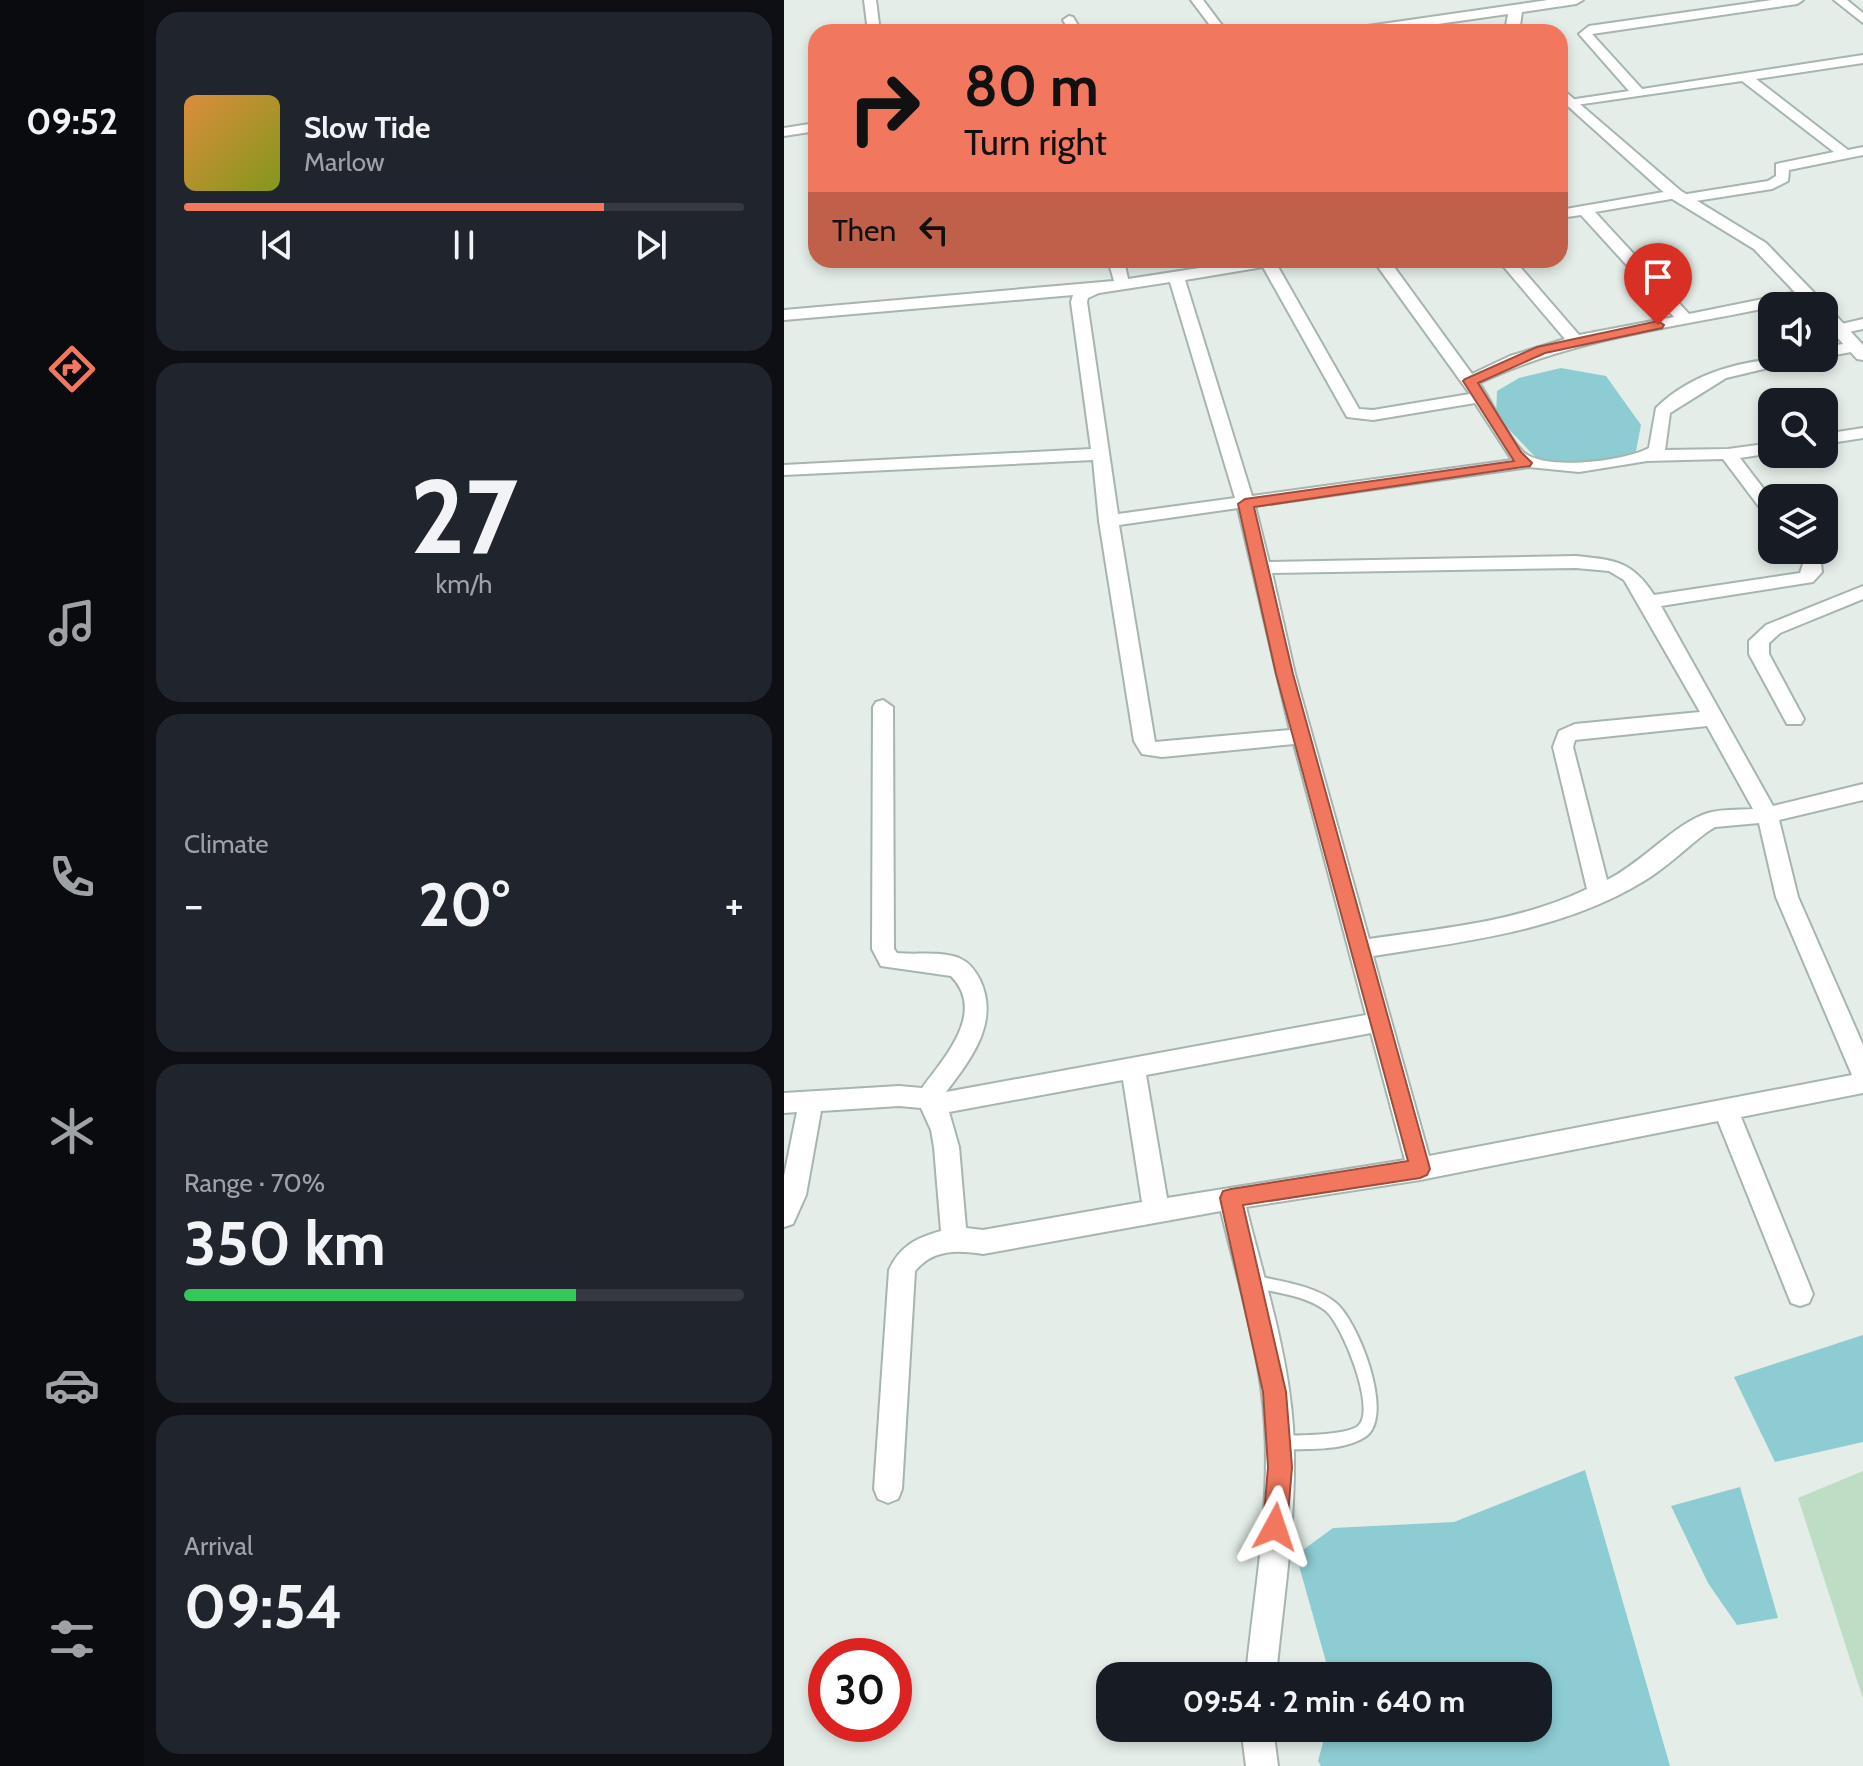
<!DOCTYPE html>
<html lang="en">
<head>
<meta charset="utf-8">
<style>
  :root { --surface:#171b24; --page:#20242c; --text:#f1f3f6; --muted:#9ea1a6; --line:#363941; --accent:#f1785e }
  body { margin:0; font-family:Cabin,sans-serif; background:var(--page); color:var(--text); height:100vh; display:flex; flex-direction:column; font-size:30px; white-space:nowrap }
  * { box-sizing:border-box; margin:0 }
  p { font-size:26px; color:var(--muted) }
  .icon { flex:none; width:44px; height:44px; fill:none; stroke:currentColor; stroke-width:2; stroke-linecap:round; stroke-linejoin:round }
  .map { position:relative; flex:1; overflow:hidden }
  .details { display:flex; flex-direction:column; gap:12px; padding:12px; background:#0d0f14; width:640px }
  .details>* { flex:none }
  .banner { position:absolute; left:24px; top:24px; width:760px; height:244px; border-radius:24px; box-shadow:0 4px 12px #0003; background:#f1785e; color:#111; overflow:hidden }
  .tools { position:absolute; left:974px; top:292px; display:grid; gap:16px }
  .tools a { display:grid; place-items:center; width:80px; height:80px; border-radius:16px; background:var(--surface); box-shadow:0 4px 12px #0003; font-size:40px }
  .speed { position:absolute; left:24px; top:1638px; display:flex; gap:16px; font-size:40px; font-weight:700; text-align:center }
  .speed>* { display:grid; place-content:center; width:104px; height:104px; border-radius:50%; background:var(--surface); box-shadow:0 4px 12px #0003; line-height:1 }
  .speed .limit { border:12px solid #d22; background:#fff; color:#111 }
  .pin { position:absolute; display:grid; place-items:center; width:68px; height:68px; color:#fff; margin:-82px -34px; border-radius:50% 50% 50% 0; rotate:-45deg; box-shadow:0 0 8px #0007 }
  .pin .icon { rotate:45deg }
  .me { position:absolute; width:88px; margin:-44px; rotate:5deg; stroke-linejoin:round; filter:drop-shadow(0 0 6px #0008) }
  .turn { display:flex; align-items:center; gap:28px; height:168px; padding:0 24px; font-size:36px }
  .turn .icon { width:104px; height:104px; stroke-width:2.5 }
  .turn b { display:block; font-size:56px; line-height:68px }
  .then { display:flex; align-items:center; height:76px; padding:0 24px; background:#0003; gap:16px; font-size:30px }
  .big { font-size:60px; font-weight:700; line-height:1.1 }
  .details .widget { flex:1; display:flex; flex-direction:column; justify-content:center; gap:12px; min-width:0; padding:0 28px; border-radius:24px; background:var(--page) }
  .details .dial { align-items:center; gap:0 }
  .dial b { font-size:104px; line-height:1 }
  .song { display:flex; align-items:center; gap:24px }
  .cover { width:96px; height:96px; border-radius:12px; background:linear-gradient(135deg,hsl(30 70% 55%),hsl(70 70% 35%)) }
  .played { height:8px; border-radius:4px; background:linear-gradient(90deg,var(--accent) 75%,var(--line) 75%) }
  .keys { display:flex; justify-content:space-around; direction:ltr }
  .heat { display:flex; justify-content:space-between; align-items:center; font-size:44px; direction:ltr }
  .charge { height:12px; border-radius:6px; background:linear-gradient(90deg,#34c759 70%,var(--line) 0) }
  .trip { position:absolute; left:312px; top:1662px; width:456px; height:80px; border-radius:24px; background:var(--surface); box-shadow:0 4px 12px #0003; font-weight:700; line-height:80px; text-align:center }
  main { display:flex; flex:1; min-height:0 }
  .menu { display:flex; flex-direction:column; width:144px; justify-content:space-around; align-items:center; background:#090b0e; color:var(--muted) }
  .menu .icon { width:56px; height:56px }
  .menu .selected { color:var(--accent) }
  .menu b { font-size:36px; color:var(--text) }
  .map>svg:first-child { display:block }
  .green { fill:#bddec4 }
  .water { fill:#8cccd2 }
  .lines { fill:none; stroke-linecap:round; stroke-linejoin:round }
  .service-casing { stroke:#a6b5af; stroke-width:4 }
  .minor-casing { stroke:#a6b5af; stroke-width:4 }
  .tertiary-casing { stroke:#a6b5af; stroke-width:4 }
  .service { fill:#fff; fill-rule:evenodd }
  .minor { fill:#fff; fill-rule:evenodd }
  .tertiary { fill:#fff; fill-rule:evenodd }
  .route { fill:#f1785e; stroke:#9d4e3d; stroke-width:2 }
</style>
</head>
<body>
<main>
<nav class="menu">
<b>09:52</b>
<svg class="icon selected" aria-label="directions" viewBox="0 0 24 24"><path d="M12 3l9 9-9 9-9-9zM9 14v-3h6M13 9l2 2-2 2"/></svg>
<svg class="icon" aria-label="music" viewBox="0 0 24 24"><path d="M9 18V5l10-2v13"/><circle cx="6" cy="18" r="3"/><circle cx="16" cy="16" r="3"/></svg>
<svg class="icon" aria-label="phone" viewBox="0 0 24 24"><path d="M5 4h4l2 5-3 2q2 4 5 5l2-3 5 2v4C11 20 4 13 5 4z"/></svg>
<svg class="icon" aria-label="climate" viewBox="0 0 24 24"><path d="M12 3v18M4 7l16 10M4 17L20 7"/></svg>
<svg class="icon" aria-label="car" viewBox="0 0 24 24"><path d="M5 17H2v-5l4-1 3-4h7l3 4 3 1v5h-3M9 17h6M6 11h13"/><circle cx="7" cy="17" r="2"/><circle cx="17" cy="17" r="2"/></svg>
<svg class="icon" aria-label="filters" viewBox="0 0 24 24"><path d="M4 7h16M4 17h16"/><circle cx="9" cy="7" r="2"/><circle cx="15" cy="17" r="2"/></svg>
</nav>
<section class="details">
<div class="widget">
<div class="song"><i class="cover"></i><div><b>Slow Tide</b><p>Marlow</p></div></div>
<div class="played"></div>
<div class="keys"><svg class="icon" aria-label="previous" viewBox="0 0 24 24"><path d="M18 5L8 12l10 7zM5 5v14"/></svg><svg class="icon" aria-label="pause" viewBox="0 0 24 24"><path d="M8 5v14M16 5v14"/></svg><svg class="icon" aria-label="next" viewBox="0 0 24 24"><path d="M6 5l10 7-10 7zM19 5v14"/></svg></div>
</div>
<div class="widget dial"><b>27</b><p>km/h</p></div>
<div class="widget"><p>Climate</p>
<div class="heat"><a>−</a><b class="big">20°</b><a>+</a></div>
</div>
<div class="widget"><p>Range · 70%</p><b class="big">350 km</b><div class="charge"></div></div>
<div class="widget"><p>Arrival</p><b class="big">09:54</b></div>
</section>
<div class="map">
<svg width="1079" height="1766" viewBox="0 0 1079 1766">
  <rect width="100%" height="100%" fill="#e4ede8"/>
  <path class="green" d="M1079 1471V1699L1014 1498Z"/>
  <g class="water">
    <path d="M777 368 822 376 857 425 851 456 759 465 712 416 713 391 735 378Z"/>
    <path d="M1079 1335V1442L991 1462 950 1377Z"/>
    <path d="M801 1470 886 1766H537L534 1761 543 1728H754V1676H546L512 1555 549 1528 670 1522Z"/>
    <path d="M956 1487 994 1618 953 1625 924 1583 887 1506Z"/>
  </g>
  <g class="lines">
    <g class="service-casing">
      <path id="service" d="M470 1275C496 1282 531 1285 552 1303 574 1321 612 1417 581 1437 558 1452 522 1448 496 1450L491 1448 489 1443 491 1438 496 1436C512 1435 565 1436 575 1425 592 1407 558 1325 542 1311 521 1294 489 1294 465 1285L463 1281 465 1277Z"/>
    </g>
    <g class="minor-casing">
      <g id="minor">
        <path d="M80 0H92L96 32H84Z"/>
        <path d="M407 0H419L443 32H431Z"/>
        <path d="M988 0H1019L1013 4 808 34 858 89 1079 55V63L972 79 1064 150 1079 147V155L1005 170 1004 181 988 189 899 203 893 198 811 212 905 314 1023 290 1028 292V298C917 325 800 333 695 383 709 403 720 432 738 451 758 472 842 461 865 448L872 408C909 371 965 358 1015 358L1013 361 942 378 886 413 881 450 944 449 988 443V453L956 458 988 500V517L982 516 939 459 863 461 795 472 745 467 471 506 485 562 792 556C831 560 848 561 870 595L1016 573 1019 564 1008 550H1027L1037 563 1038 572 1029 582 877 606 989 806 1079 784V800L995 820 1014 897 1079 1045V1093L957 1117 1029 1294 1025 1303 1016 1306 1007 1303 934 1121 636 1180 462 1207C480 1279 504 1352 509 1427 514 1510 500 1593 492 1676H462C470 1593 486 1510 481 1426 477 1353 454 1282 437 1211L199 1254C173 1250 149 1249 131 1271L118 1489 114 1499 104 1503 94 1499 90 1489 105 1270C116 1246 132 1238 157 1231L150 1147 147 1130 137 1108 115 1106 37 1111 22 1195 9 1224 0 1227V1176L13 1112 0 1113V1093L115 1086 138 1088C160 1058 203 1012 167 976L97 966 88 949 89 707 92 702 99 700 109 707 110 949 113 953C133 955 155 951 175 958 185 962 191 970 196 980 216 1022 187 1059 162 1092L582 1015 510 744 378 757 358 754 350 741 315 521 309 460 0 475V465L307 449 287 302 289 295 0 320V310L330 281 324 260H340L344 279 467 260H504L493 265 575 409 589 410 686 394 589 260H605L688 374 726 356 781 339 714 260H730L795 335 890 317 797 215 776 218V210L891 190 897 195 984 181 992 176V164L1050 152 958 81 785 106V100L845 91 795 34 805 26ZM479 267 563 417 589 420 691 403 728 460 468 496 401 280ZM386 282 451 498 334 514 303 302 304 298 315 293ZM454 508 506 730 371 742 335 525ZM792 568 825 571 840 580 916 712 791 724 775 731 769 747 803 889C735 922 659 928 585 939L511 674 488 573ZM923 726 969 809C954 810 938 809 924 813 891 823 858 863 823 880L789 747 791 740ZM975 823 992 897 1068 1075 645 1156 589 956C683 941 778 931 860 881 882 868 902 848 923 832L931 827ZM587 1033 621 1160 383 1198 362 1075ZM339 1080 358 1202 199 1230 182 1228 175 1147 165 1112Z"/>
        <path d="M1050 0H1063L1079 13V23Z"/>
        <path d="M285 16 289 17 298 32H286L279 20Z"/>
        <path d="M1079 319V329L1055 334 1047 329 1049 326Z"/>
        <path d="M1072 342 1079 346 1078 350 1040 357V347Z"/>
        <path d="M1079 428V438L1040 444V434Z"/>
        <path d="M1079 586V599L996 633 985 643V654L1020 719 1017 724H1003L965 654V641L982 625Z"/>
        <path d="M457 1728H489L494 1766H462Z"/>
      </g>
    </g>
    <g class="tertiary-casing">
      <g id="tertiary">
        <path d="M764 0H799L792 4 738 12 735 32H721L724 14 598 32H563L570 28Z"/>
        <path d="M776 87 897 191 982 243 1039 302 1041 306 1040 308 1046 309 1079 345V360L1073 359 1040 323V306H1024L970 249 885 197 776 99Z"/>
        <path d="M32 123V131L0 136V128Z"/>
      </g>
    </g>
    <use href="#service" class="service"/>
    <use href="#minor" class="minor"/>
    <use href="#tertiary" class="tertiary"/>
  </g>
  <path class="route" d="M874 321 880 325 878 328 761 353 694 383 737 452 748 463 746 466 470 507 509 674 646 1169 643 1175 636 1178 459 1205 502 1392 508 1467 503 1527 499 1535 491 1539 482 1535 479 1527 484 1467 479 1392 436 1198 439 1191 447 1189 624 1161 492 674 454 504 461 499 730 461 679 381 681 379 753 347Z"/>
</svg>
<div class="tools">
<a><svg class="icon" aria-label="sound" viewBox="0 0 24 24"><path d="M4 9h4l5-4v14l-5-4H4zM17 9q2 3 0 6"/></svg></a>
<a><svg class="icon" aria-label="search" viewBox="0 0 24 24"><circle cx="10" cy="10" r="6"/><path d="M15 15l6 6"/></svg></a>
<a><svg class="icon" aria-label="layers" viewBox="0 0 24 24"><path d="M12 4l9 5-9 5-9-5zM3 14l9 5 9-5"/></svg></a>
</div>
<div class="speed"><div class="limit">30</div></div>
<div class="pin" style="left:874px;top:325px;background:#d93025"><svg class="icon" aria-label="arrive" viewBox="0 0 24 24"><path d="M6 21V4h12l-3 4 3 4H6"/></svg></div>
<svg class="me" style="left:491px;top:1527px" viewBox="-20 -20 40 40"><path d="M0-17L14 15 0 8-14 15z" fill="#f1785e" stroke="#fff" stroke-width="4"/></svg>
<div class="trip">09:54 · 2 min · 640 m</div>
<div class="banner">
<div class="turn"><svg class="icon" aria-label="right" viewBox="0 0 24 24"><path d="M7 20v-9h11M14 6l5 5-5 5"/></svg><div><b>80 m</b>Turn right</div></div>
<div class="then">Then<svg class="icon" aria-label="left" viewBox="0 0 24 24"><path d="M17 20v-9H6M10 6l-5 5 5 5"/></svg></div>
</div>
</div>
</main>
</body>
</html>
